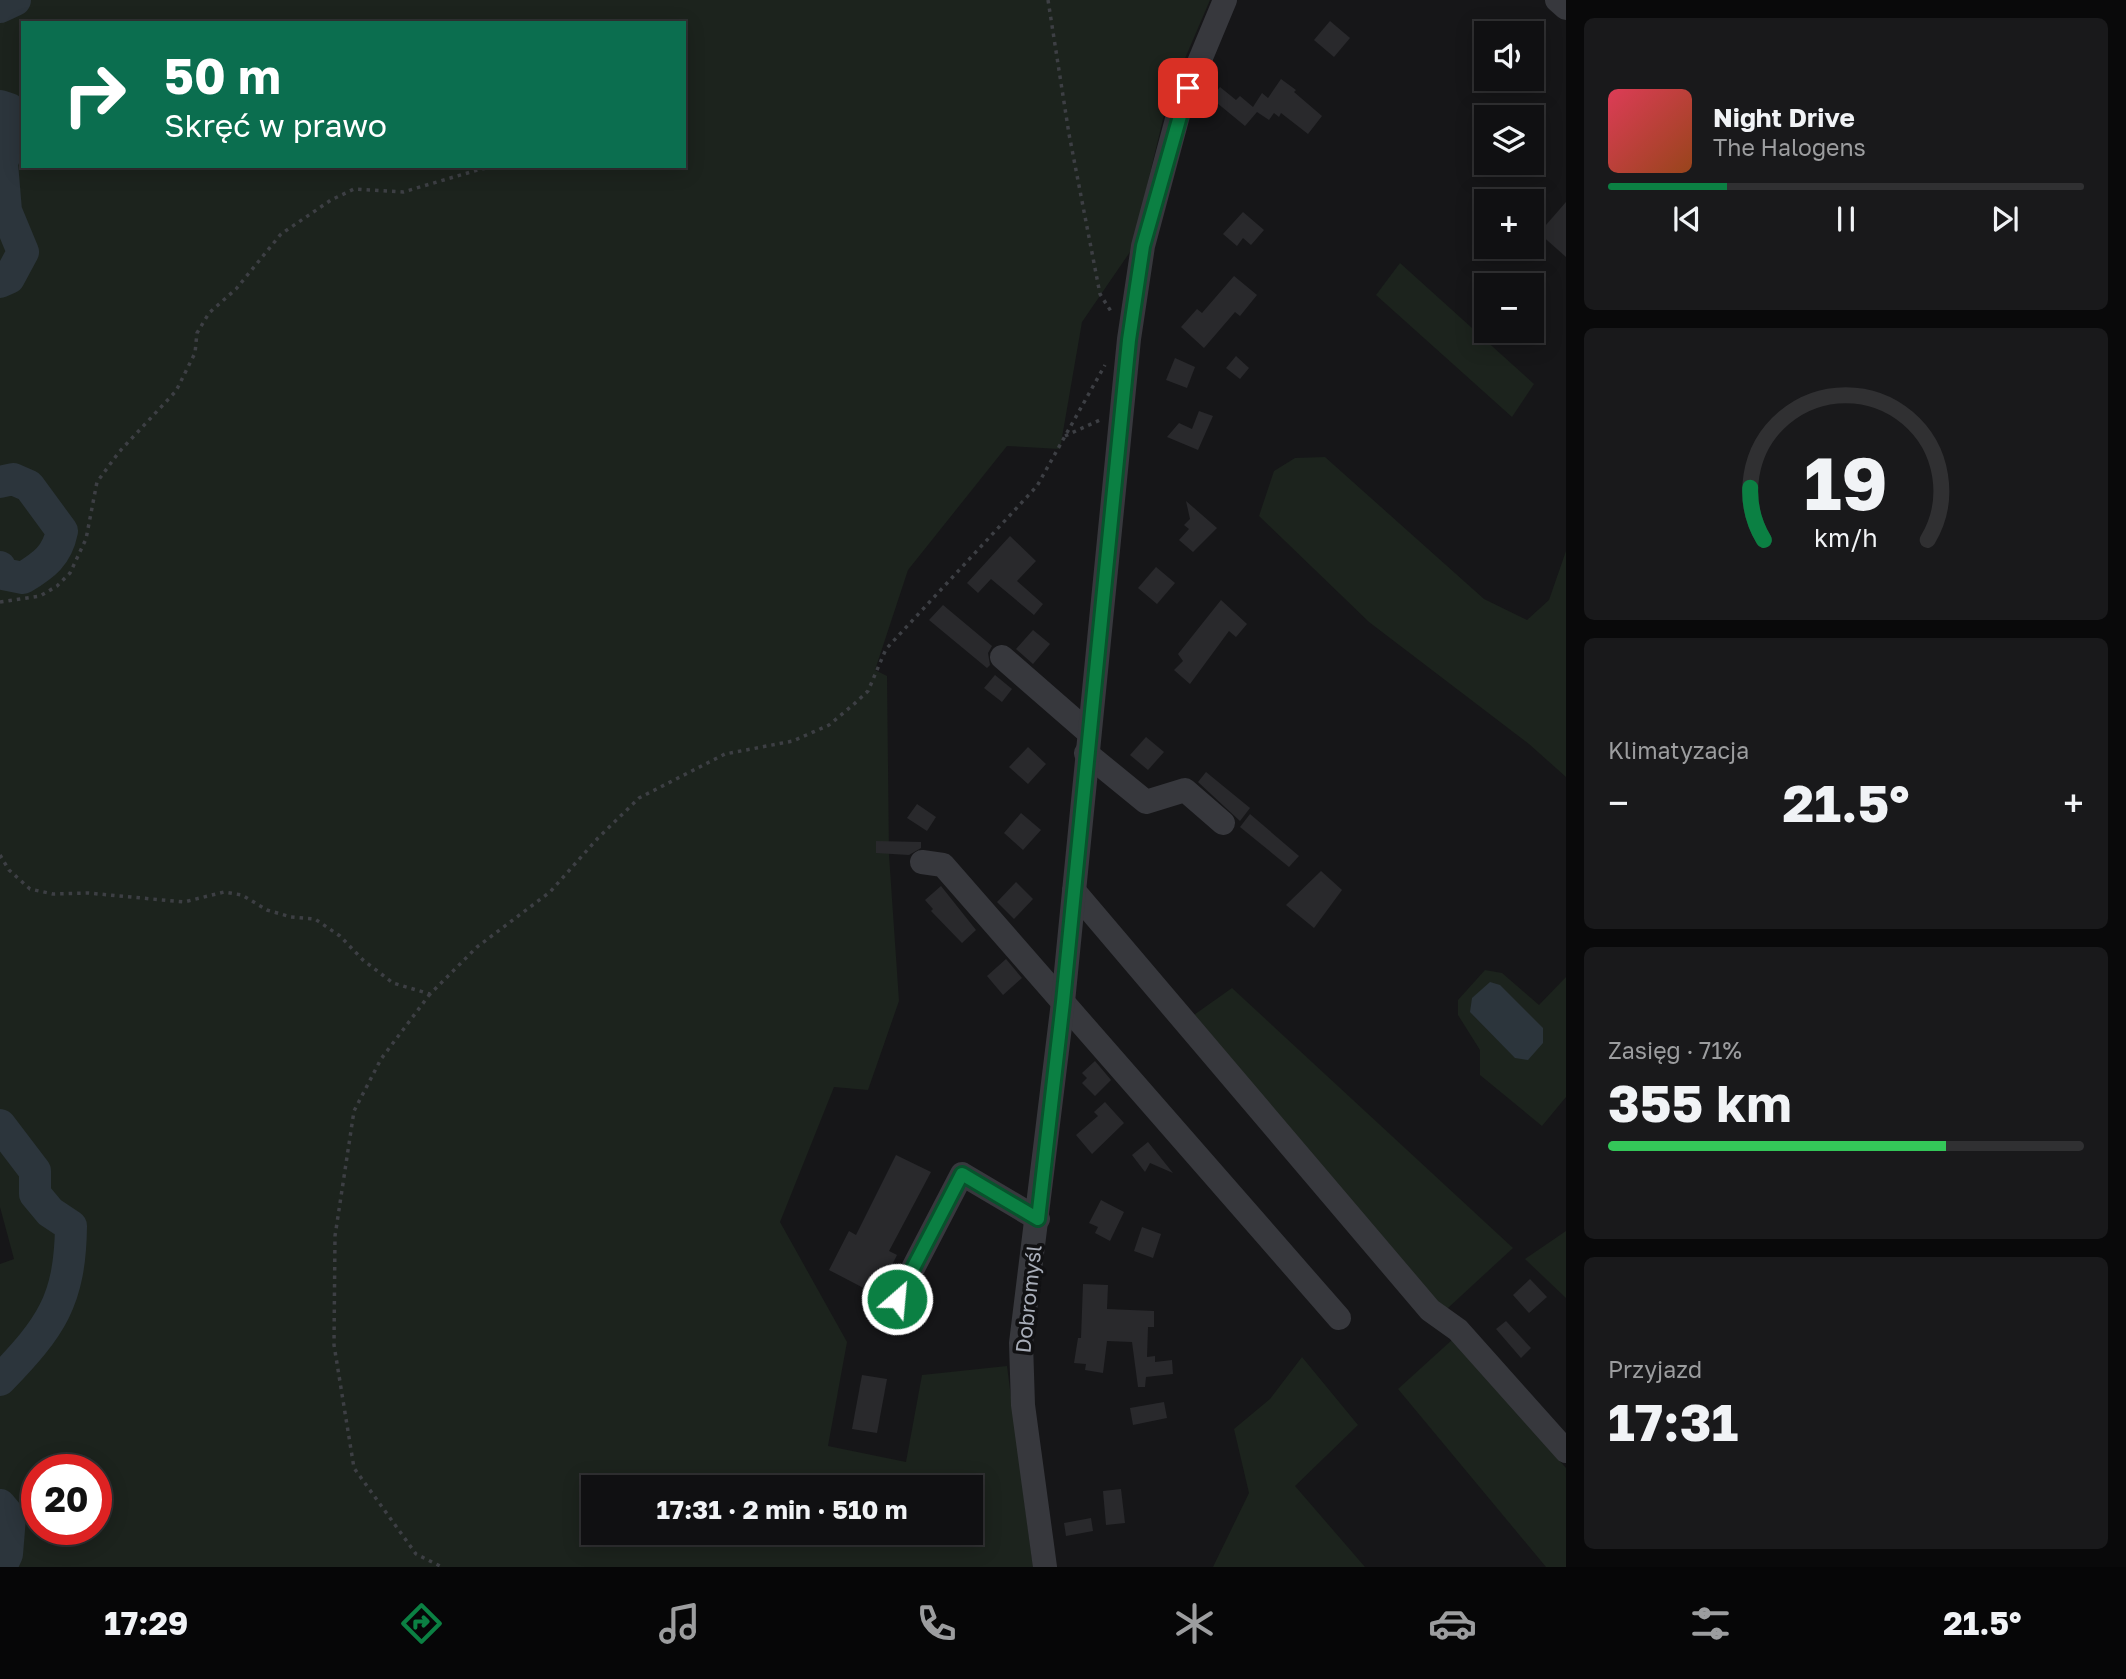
<!DOCTYPE html>
<html lang="pl">
<head>
<meta charset="utf-8">
<style>
  :root { --surface:#101012; --page:#19191b; --text:#f1f3f6; --muted:#9c9d9f; --line:#303032; --accent:#0b8043 }
  body { margin:0; font-family:"Golos Text",sans-serif; background:var(--page); color:var(--text); height:100vh; display:flex; flex-direction:column; font-size:26px; white-space:nowrap }
  * { box-sizing:border-box; margin:0 }
  p { font-size:23px; color:var(--muted) }
  .icon { flex:none; width:38px; height:38px; fill:none; stroke:currentColor; stroke-width:2; stroke-linecap:round; stroke-linejoin:round }
  .map { position:relative; flex:1; overflow:hidden }
  .details { display:flex; flex-direction:column; gap:18px; padding:18px; background:#09090a; width:560px }
  .details>* { flex:none }
  .guide { position:absolute; left:21px; top:21px; width:665px; height:147px; border-radius:0px; box-shadow:0 4px 18px #0003,0 0 0 2px var(--line); background:#0b6e4f; color:#fff; overflow:hidden }
  .controls { position:absolute; left:1474px; top:21px; display:grid; gap:14px }
  .controls a { display:grid; place-items:center; width:70px; height:70px; border-radius:0px; background:var(--surface); box-shadow:0 4px 18px #0003,0 0 0 2px var(--line); font-size:35px }
  .speed { position:absolute; left:21px; top:1454px; display:flex; gap:14px; font-size:35px; font-weight:700; text-align:center }
  .speed>* { display:grid; place-content:center; width:91px; height:91px; border-radius:50%; background:var(--surface); box-shadow:0 4px 18px #0003,0 0 0 2px var(--line); line-height:1 }
  .speed .limit { border:10px solid #d22; background:#fff; color:#111 }
  .pin { position:absolute; display:grid; place-items:center; width:60px; height:60px; color:#fff; margin:-30px; border-radius:14px; box-shadow:0 4px 10px #0006 }
  .me { position:absolute; width:77px; margin:-38px; rotate:27deg; stroke-linejoin:round; filter:drop-shadow(0 0 5px #0008) }
  .turn { display:flex; align-items:center; gap:24px; height:147px; padding:0 28px; font-size:32px }
  .turn .icon { width:91px; height:91px; stroke-width:2.5 }
  .turn b { display:block; font-size:49px; line-height:60px }
  .big { font-size:52px; font-weight:700; line-height:1.1 }
  .details .widget { flex:1; display:flex; flex-direction:column; justify-content:center; gap:10px; min-width:0; padding:0 24px; border-radius:10px; background:var(--page) }
  .details .dial { align-items:center; gap:0 }
  .dial svg { height:182px; overflow:visible; fill:none; stroke:var(--line); stroke-width:7; stroke-linecap:round; text-anchor:middle }
  .dial text { fill:var(--text); stroke:none }
  .song { display:flex; align-items:center; gap:21px }
  .cover { width:84px; height:84px; border-radius:10px; background:linear-gradient(135deg,hsl(350 70% 55%),hsl(20 70% 35%)) }
  .played { height:7px; border-radius:4px; background:linear-gradient(90deg,var(--accent) 25%,var(--line) 25%) }
  .keys { display:flex; justify-content:space-around; direction:ltr }
  .heat { display:flex; justify-content:space-between; align-items:center; font-size:38px; direction:ltr }
  .charge { height:10px; border-radius:5px; background:linear-gradient(90deg,#34c759 71%,var(--line) 0) }
  .trip { position:absolute; left:581px; top:1475px; width:402px; height:70px; border-radius:0px; background:var(--surface); box-shadow:0 4px 18px #0003,0 0 0 2px var(--line); font-weight:700; line-height:70px; text-align:center }
  .menu { display:flex; height:112px; justify-content:space-around; align-items:center; background:#060607; color:var(--muted) }
  .menu .icon { width:49px; height:49px }
  .menu .active { color:var(--accent) }
  .menu b { font-size:32px; color:var(--text) }
  main { display:flex; flex:1; min-height:0 }
  .map>svg:first-child { display:block }
  .green { fill:#1c231d; fill-rule:evenodd }
  .water { fill:#2c353c }
  .lines { fill:none; stroke-linecap:round; stroke-linejoin:round }
  .river { stroke:#2c353c; stroke-width:32 }
  .building { fill:#29292c }
  .path { stroke:#3d3f44; stroke-width:3.5; stroke-dasharray:3.5 5; stroke-linecap:butt }
  .minor { stroke:#37383d; stroke-width:24 }
  .route-casing { stroke:#07532c; stroke-width:18 }
  .route { stroke:#0b8043; stroke-width:12 }
  .labels { text-anchor:middle; dominant-baseline:central; stroke-width:7; stroke-linejoin:round; paint-order:stroke }
  .street-label { font-size:21px; fill:#a8adb8; stroke:#111113 }
</style>
</head>
<body>
<main>
<div class="map">
<svg width="1566" height="1567" viewBox="0 0 1566 1567">
  <rect width="100%" height="100%" fill="#161618"/>
  <g class="green">
    <path d="M0 0H1210L1168 98 1132 249 1082 322 1060 449 1007 446 908 570 875 670 887 676 889 855 899 1001 868 1090 834 1087 780 1222 847 1342 828 1446 906 1462 922 1375 1007 1366 1033 1567H0V1264L14 1259 0 1207ZM23 23H684V166H23ZM37 1470H96V1530H37ZM593 1488H971V1533H593Z"/>
    <path d="M1400 263 1534 384 1512 417 1376 295Z"/>
    <path d="M1325 457 1484 599 1527 620 1549 600 1566 551V777L1529 744 1369 622 1259 516 1274 471 1295 458Z"/>
    <path d="M1485 970 1502 973 1539 1005 1566 977V1097L1542 1126 1480 1075V1050L1458 1015V1000Z"/>
    <path d="M1232 988 1513 1248 1436 1319 1191 1017Z"/>
    <path d="M1566 1231V1298L1525 1259Z"/>
    <path d="M1453 1339 1566 1468V1567H1546L1398 1389Z"/>
    <path d="M1302 1357 1358 1425 1295 1486 1365 1567H1213L1249 1493 1234 1429 1270 1399Z"/>
  </g>
  <path class="water" d="M1490 982 1500 985 1543 1028V1043L1528 1060 1515 1058 1470 1012 1472 998Z"/>
  <g class="lines">
    <g class="river">
      <path d="M0 7 15 0"/>
      <path d="M0 106 9 109 17 122 2 163 6 211 23 252 9 278 0 282"/>
      <path d="M0 482 13 479 29 486 62 531C57 556 44 565 23 578L3 574 0 567"/>
      <path d="M0 1125 35 1171V1194L50 1212 71 1226C70 1301 51 1327 0 1380"/>
      <path d="M0 1505 10 1517 7 1554 1 1567"/>
    </g>
  </g>
  <g class="building">
    <path d="M1330 21 1350 38 1334 57 1314 40Z"/>
    <path d="M1281 79 1296 90 1294 92 1322 116 1308 134 1281 113 1279 117 1274 113 1269 120 1257 112 1245 126 1211 98 1220 87 1236 100 1240 96 1253 107 1262 93 1268 98Z"/>
    <path d="M1566 202V257L1539 233Z"/>
    <path d="M1243 212 1264 230 1251 245 1243 238 1237 246 1223 234Z"/>
    <path d="M1234 276 1257 295 1240 316 1235 312 1204 348 1181 327 1197 309 1202 313Z"/>
    <path d="M1236 356 1249 368 1240 379 1226 368Z"/>
    <path d="M1175 358 1195 367 1187 388 1166 380Z"/>
    <path d="M1199 411 1213 416 1198 450 1167 437 1179 423 1192 429Z"/>
    <path d="M1186 501 1217 528 1193 552 1179 540 1189 529 1184 525 1190 519Z"/>
    <path d="M1010 536 1036 561 1017 581 1043 604 1034 615 991 579 978 593 967 583Z"/>
    <path d="M1156 567 1175 583 1157 604 1138 588Z"/>
    <path d="M1221 600 1247 624 1236 637 1229 631 1190 684 1174 670 1183 661 1178 654Z"/>
    <path d="M943 605 992 646 988 653 990 665 987 668 929 620Z"/>
    <path d="M1033 630 1050 644 1033 664 1016 649Z"/>
    <path d="M995 675 1012 689 1002 702 984 688Z"/>
    <path d="M1146 737 1164 752 1148 770 1130 755Z"/>
    <path d="M1028 747 1046 764 1028 784 1009 767Z"/>
    <path d="M1206 772 1250 808 1240 821 1198 782Z"/>
    <path d="M917 804 936 817 927 831 907 818Z"/>
    <path d="M1021 813 1041 830 1023 850 1004 833Z"/>
    <path d="M1250 814 1299 856 1289 867 1240 827Z"/>
    <path d="M876 841 921 842V848L909 855 876 853Z"/>
    <path d="M1321 871 1342 890 1314 928 1286 905Z"/>
    <path d="M1016 882 1033 899 1014 919 997 902Z"/>
    <path d="M941 886 976 930 962 943 931 911 933 909 925 900Z"/>
    <path d="M1006 959 1022 978 1003 995 987 976Z"/>
    <path d="M1095 1061 1111 1080 1095 1096 1082 1083 1087 1078 1082 1073Z"/>
    <path d="M1105 1102 1124 1123 1092 1154 1076 1135 1098 1116 1094 1112Z"/>
    <path d="M1148 1142 1173 1173 1150 1163 1145 1172 1132 1155Z"/>
    <path d="M896 1155 931 1172 889 1251 897 1255 877 1295 829 1270 849 1231 856 1235Z"/>
    <path d="M1101 1200 1124 1212 1110 1241 1095 1233 1098 1227 1089 1223Z"/>
    <path d="M1142 1227 1161 1234 1153 1258 1134 1251Z"/>
    <path d="M1530 1279 1547 1297 1529 1313 1513 1295Z"/>
    <path d="M1083 1284 1108 1285 1107 1309 1154 1311V1327H1148L1147 1357 1155 1356V1362L1172 1360 1173 1374 1146 1377 1145 1387H1138L1132 1342 1107 1341 1103 1373 1085 1370 1086 1364 1074 1363 1078 1338H1081Z"/>
    <path d="M1506 1321 1531 1348 1521 1358 1496 1329Z"/>
    <path d="M862 1375 887 1379 877 1433 852 1429Z"/>
    <path d="M1164 1402 1167 1418 1133 1425 1130 1408Z"/>
    <path d="M1121 1489 1125 1523 1106 1525 1103 1491Z"/>
    <path d="M1091 1518 1093 1531 1066 1536 1064 1523Z"/>
  </g>
  <g class="lines">
    <g class="path">
      <path d="M1048 0 1069 134 1100 294 1112 313"/>
      <path d="M547 166H561"/>
      <path d="M1065 436 1102 419"/>
      <path d="M0 602 40 596 57 586 70 573 86 539 97 482 119 452 176 391 195 353 197 333 209 313 236 289 281 234 331 200 354 189 403 192 481 169 501 166"/>
      <path d="M0 855 9 870 30 889 53 894 88 893 184 902 224 892 242 895 267 910 291 917 315 919 340 936 363 960 393 983 430 994 477 947 550 892 598 838 639 798 725 754 793 741 829 725 853 705 868 691 886 649 1037 486 1105 365"/>
      <path d="M430 994 381 1059 354 1111 335 1236 334 1345 354 1468 416 1554 442 1567"/>
    </g>
    <g class="minor">
      <path d="M1557 0 1566 8"/>
      <path d="M1002 657 1088 732"/>
      <path d="M1086 753 1146 802 1185 790 1223 823"/>
      <path d="M922 862 943 865 1339 1318"/>
      <path d="M1074 891 1430 1310 1458 1330 1566 1451"/>
      <path d="M897 1299 962 1174 1038 1219"/>
      <path d="M1045 1567 1023 1405 1021 1343 1063 1002 1129 339 1143 246 1180 108 1225 0"/>
    </g>
  </g>
  <g class="lines">
    <g class="route-casing">
      <path id="route" d="M897 1299 962 1174 1038 1219 1063 1002 1129 340 1143 246 1188 88"/>
    </g>
    <use href="#route" class="route"/>
  </g>
  <g class="labels">
    <g class="street-label">
      <text transform="translate(1028 1299) rotate(-84)">Dobromyśl</text>
    </g>
  </g>
</svg>
<div class="controls">
<a><svg class="icon" aria-label="sound" viewBox="0 0 24 24"><path d="M4 9h4l5-4v14l-5-4H4zM17 9q2 3 0 6"/></svg></a>
<a><svg class="icon" aria-label="layers" viewBox="0 0 24 24"><path d="M12 4l9 5-9 5-9-5zM3 14l9 5 9-5"/></svg></a>
<a>+</a>
<a>−</a>
</div>
<div class="speed"><div class="limit">20</div></div>
<div class="pin" style="left:1188px;top:88px;background:#d93025"><svg class="icon" aria-label="arrive" viewBox="0 0 24 24"><path d="M6 21V4h12l-3 4 3 4H6"/></svg></div>
<svg class="me" style="left:897px;top:1299px" viewBox="-20 -20 40 40"><circle r="17" fill="#0b8043" stroke="#fff" stroke-width="3"/><path d="M0-11L8 9 0 5-8 9z" fill="#fff"/></svg>
<div class="trip">17:31 · 2 min · 510 m</div>
<div class="guide">
<div class="turn"><svg class="icon" aria-label="right" viewBox="0 0 24 24"><path d="M7 20v-9h11M14 6l5 5-5 5"/></svg><div><b>50 m</b>Skręć w prawo</div></div>
</div>
</div>
<section class="details">
<div class="widget">
<div class="song"><i class="cover"></i><div><b>Night Drive</b><p>The Halogens</p></div></div>
<div class="played"></div>
<div class="keys"><svg class="icon" aria-label="previous" viewBox="0 0 24 24"><path d="M18 5L8 12l10 7zM5 5v14"/></svg><svg class="icon" aria-label="pause" viewBox="0 0 24 24"><path d="M8 5v14M16 5v14"/></svg><svg class="icon" aria-label="next" viewBox="0 0 24 24"><path d="M6 5l10 7-10 7zM19 5v14"/></svg></div>
</div>
<div class="widget dial"><svg viewBox="0 0 100 80">
<path d="M14 69A42 42 0 1 1 86 69"/>
<path d="M14 69A42 42 0 0 1 8 46" stroke="#0b8043"/>
<text x="50" y="56" font-size="32" font-weight="700">19</text>
<text x="50" y="72" font-size="11">km/h</text>
</svg></div>
<div class="widget"><p>Klimatyzacja</p>
<div class="heat"><a>−</a><b class="big">21.5°</b><a>+</a></div>
</div>
<div class="widget"><p>Zasięg · 71%</p><b class="big">355 km</b><div class="charge"></div></div>
<div class="widget"><p>Przyjazd</p><b class="big">17:31</b></div>
</section>
</main>
<nav class="menu">
<b>17:29</b>
<svg class="icon active" aria-label="directions" viewBox="0 0 24 24"><path d="M12 3l9 9-9 9-9-9zM9 14v-3h6M13 9l2 2-2 2"/></svg>
<svg class="icon" aria-label="music" viewBox="0 0 24 24"><path d="M9 18V5l10-2v13"/><circle cx="6" cy="18" r="3"/><circle cx="16" cy="16" r="3"/></svg>
<svg class="icon" aria-label="phone" viewBox="0 0 24 24"><path d="M5 4h4l2 5-3 2q2 4 5 5l2-3 5 2v4C11 20 4 13 5 4z"/></svg>
<svg class="icon" aria-label="climate" viewBox="0 0 24 24"><path d="M12 3v18M4 7l16 10M4 17L20 7"/></svg>
<svg class="icon" aria-label="car" viewBox="0 0 24 24"><path d="M5 17H2v-5l4-1 3-4h7l3 4 3 1v5h-3M9 17h6M6 11h13"/><circle cx="7" cy="17" r="2"/><circle cx="17" cy="17" r="2"/></svg>
<svg class="icon" aria-label="filters" viewBox="0 0 24 24"><path d="M4 7h16M4 17h16"/><circle cx="9" cy="7" r="2"/><circle cx="15" cy="17" r="2"/></svg>
<b>21.5°</b>
</nav>
</body>
</html>
